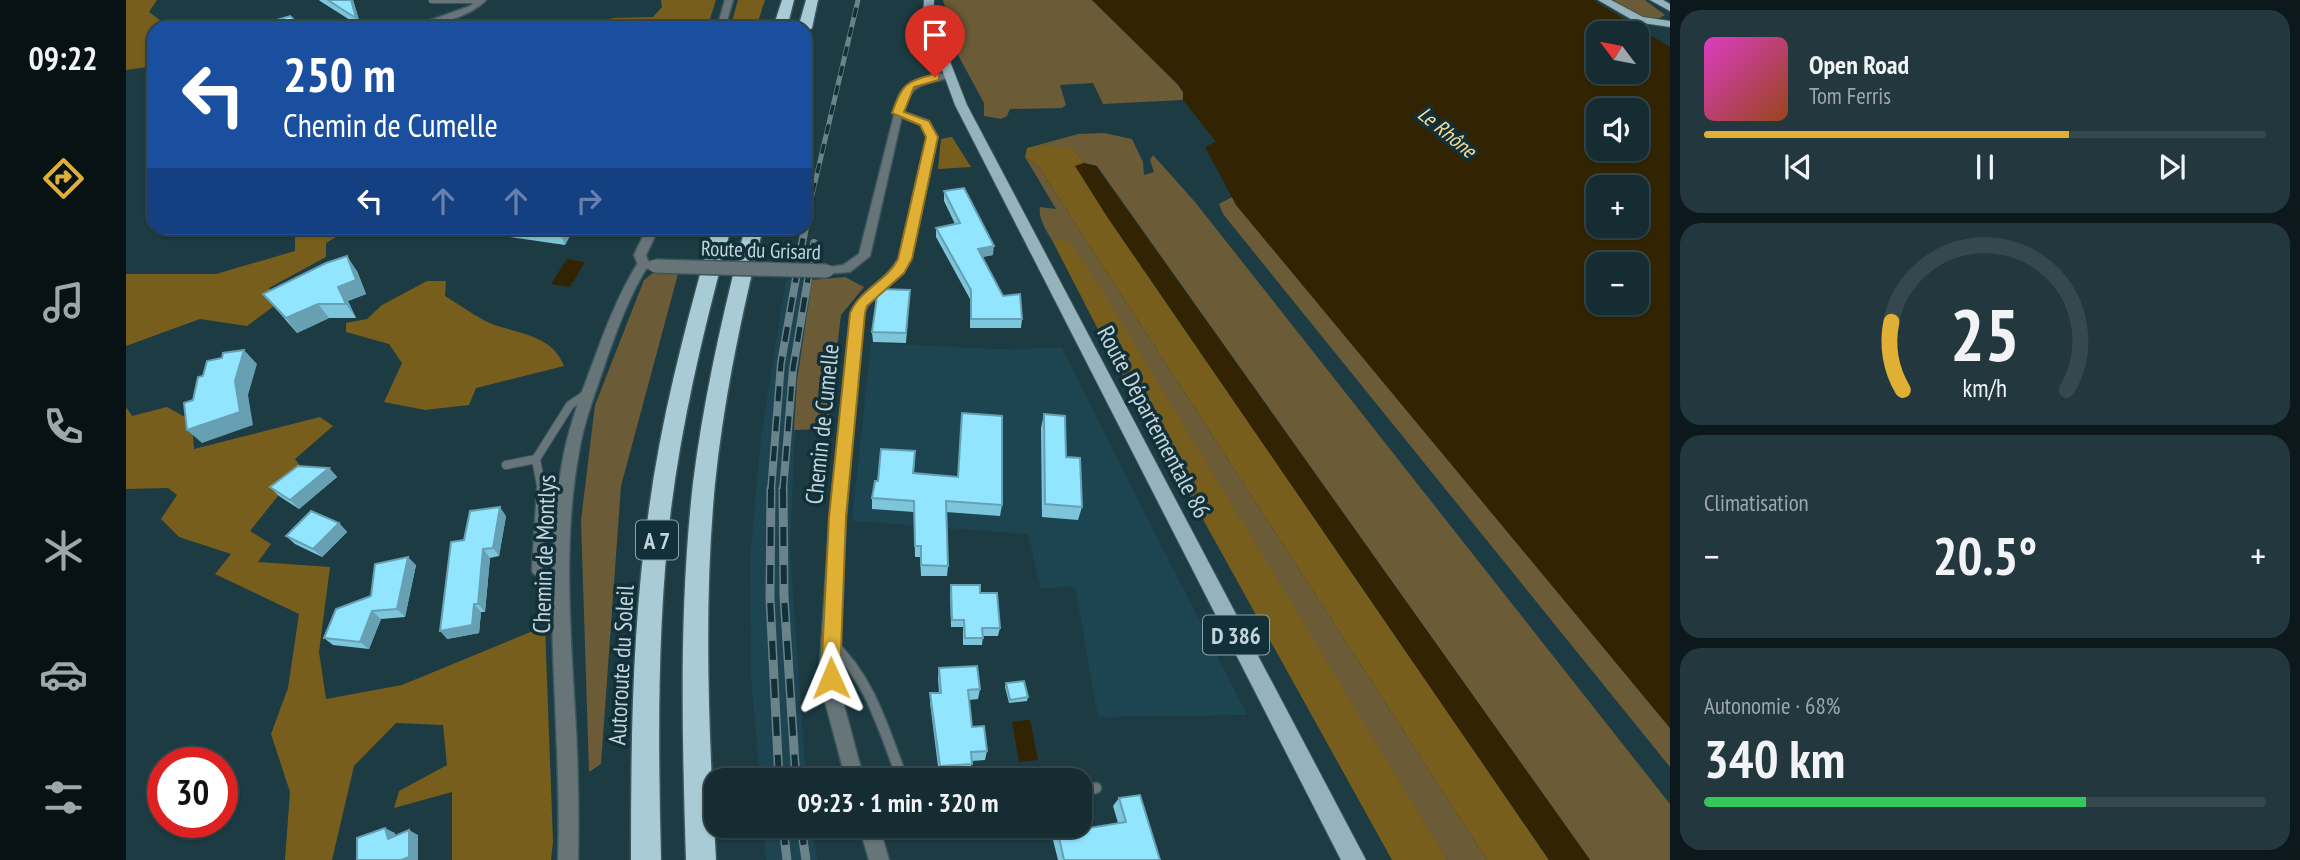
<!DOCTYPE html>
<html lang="fr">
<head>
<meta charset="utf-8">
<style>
  :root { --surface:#152c32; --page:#22383e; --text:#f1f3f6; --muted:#9da7ac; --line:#34484d; --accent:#e0b034 }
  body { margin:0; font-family:"PT Sans Narrow",sans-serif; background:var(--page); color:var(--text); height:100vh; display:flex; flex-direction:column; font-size:26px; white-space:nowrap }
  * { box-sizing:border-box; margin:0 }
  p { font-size:23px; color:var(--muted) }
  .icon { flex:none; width:38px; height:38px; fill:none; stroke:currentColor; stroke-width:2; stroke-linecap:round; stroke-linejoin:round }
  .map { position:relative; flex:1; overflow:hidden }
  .panel { display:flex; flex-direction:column; gap:10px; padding:10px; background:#0c181c; width:630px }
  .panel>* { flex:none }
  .banner { position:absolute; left:21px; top:21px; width:665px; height:214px; border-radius:21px; box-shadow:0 2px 5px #0004,0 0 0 2px var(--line); background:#1a4fa0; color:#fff; overflow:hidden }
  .needle { width:46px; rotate:302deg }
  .fabs { position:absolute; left:1460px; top:21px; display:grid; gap:14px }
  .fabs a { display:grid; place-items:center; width:63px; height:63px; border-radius:14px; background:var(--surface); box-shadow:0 2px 5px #0004,0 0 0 2px var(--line); font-size:35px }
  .speed { position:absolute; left:21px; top:747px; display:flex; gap:14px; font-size:35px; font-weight:700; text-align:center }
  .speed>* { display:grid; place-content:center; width:91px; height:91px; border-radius:50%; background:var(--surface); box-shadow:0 2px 5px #0004,0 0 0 2px var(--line); line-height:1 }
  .speed .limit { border:10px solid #d22; background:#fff; color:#111 }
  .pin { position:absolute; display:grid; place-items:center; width:60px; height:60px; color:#fff; margin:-72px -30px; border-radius:50% 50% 50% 0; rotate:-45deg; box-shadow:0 0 7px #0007 }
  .pin .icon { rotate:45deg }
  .me { position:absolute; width:77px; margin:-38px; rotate:359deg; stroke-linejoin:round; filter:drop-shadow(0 0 5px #0008) }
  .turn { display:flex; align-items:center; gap:24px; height:147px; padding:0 21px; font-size:32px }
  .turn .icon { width:91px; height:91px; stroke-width:2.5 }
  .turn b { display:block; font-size:49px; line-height:60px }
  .lanes { display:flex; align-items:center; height:66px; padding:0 21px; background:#0003; justify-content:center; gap:35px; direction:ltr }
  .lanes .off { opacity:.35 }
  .big { font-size:52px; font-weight:800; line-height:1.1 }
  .panel .tile { flex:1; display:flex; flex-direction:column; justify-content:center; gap:10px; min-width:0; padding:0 24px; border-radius:21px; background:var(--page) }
  .panel .dial { align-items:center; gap:0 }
  .dial svg { height:182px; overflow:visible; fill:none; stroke:var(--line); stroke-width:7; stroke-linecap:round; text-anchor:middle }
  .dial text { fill:var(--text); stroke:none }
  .song { display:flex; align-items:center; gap:21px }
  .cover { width:84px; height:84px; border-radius:10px; background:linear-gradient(135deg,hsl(310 70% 55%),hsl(20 70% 35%)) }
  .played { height:7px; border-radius:4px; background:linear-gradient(90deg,var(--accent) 65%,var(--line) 65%) }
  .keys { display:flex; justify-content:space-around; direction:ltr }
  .heat { display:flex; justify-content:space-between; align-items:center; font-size:38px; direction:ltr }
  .charge { height:10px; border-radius:5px; background:linear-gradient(90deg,#34c759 68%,var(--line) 0) }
  .trip { position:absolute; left:578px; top:768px; width:388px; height:70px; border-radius:21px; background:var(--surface); box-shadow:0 2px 5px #0004,0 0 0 2px var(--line); font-weight:800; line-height:70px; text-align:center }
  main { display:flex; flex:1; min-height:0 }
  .dock { display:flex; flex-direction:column; width:126px; justify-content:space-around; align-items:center; background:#081214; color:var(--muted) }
  .dock .icon { width:49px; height:49px }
  .dock .active { color:var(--accent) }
  .dock b { font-size:32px; color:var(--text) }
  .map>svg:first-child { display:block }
  .built { fill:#1d4551 }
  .green { fill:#6b5b37 }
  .forest { fill:#785e1d }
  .water { fill:#322402; fill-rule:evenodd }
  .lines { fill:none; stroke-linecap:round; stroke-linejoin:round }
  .service-far2-casing { stroke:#3a575e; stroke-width:8 }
  .service-far1-casing { stroke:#3a575e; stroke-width:10 }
  .service-casing { stroke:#3a575e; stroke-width:13 }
  .minor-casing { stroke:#3a575e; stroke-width:3 }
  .tertiary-casing { stroke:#3a575e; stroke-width:3 }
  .primary-casing { stroke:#3a575e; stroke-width:2 }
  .motorway-casing { stroke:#3a575e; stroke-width:3 }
  .service-far2 { stroke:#677579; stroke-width:6 }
  .service-far1 { stroke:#677579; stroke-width:8 }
  .service { stroke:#677579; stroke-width:10 }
  .minor { fill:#677579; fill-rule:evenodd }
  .tertiary { fill:#677579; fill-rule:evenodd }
  .primary { fill:#96b2bb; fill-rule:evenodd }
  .motorway { fill:#a9cbd5; fill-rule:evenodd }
  .rail-far2-casing { stroke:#6a8289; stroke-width:5 }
  .rail-far1-casing { stroke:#6a8289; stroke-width:8 }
  .rail-casing { stroke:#6a8289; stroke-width:9 }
  .rail-far2 { stroke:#123039; stroke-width:3.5; stroke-dasharray:10; stroke-linecap:butt }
  .rail-far1 { stroke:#123039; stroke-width:5; stroke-dasharray:15; stroke-linecap:butt }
  .rail { stroke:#123039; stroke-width:6; stroke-dasharray:19; stroke-linecap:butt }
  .tertiary-bridge-casing { stroke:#3a575e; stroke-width:16; stroke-linecap:butt }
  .tertiary-bridge { stroke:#677579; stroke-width:13 }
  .wall { fill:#7dc5da }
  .shaded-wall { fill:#66a0b2 }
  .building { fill:#91e5fe; stroke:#66a0b2; stroke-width:2 }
  .route { fill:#e0b034; stroke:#927222; stroke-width:2 }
  .labels { text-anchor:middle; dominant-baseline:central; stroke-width:7; stroke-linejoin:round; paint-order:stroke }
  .far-water-label { font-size:21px; font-style:italic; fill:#fcdd97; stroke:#123039 }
  .far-street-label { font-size:21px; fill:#c4d5da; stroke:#123039 }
  .shield { fill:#123039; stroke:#8fa4aa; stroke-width:2 }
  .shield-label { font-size:23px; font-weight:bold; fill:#c4d5da }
  .street-label { font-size:24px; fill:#c4d5da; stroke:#123039 }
</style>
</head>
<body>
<main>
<nav class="dock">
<b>09:22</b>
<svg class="icon active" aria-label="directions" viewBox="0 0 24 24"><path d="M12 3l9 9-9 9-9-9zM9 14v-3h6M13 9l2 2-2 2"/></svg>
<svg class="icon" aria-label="music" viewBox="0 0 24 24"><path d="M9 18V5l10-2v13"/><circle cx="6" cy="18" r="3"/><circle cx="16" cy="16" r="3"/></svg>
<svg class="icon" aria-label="phone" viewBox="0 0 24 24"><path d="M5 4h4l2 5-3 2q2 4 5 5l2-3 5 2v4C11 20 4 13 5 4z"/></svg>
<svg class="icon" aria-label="climate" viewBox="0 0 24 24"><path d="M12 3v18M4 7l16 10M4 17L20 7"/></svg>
<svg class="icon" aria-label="car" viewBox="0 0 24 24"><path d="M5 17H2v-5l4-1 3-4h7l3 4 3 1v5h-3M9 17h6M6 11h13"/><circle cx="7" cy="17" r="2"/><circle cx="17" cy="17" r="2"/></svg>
<svg class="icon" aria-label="filters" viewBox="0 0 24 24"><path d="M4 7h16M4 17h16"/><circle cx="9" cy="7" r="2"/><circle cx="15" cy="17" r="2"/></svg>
</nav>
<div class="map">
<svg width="1544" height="860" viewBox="0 0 1544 860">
  <rect width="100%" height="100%" fill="#1c3b43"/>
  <g class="built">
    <path d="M660 279 686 280 671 381 664 549 680 780H634L625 678 624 560 635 437Z"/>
    <path d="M745 343 867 349 936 348 1121 715 972 717 949 587 915 588 902 534 726 521Z"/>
    <path d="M637 826H686L691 860H640Z"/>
  </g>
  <g class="green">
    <path d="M817 0H966L1051 84 1057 92V100L977 104 967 83 934 85 940 105 936 108 884 109 881 116 875 119 858 116V103L832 55Z"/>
    <path d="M1487 0H1519L1539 15C1524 26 1501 8 1487 0Z"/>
    <path d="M978 133 1006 139 1017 162 1018 175 1028 172 1024 160 1027 155 1069 202 1544 804V860H1464L971 166 958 163 947 148H901L952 134Z"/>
    <path d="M899 157 912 166 1361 860H1321L933 239 927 242C921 231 912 220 914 207L930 209Z"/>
    <path d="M1106 197 1544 728V767L1097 214 1093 204Z"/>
    <path d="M527 273 552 274 495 486 475 764 463 772 455 520 469 405 518 280Z"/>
    <path d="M719 277 738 287 715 315 701 429 668 430 671 381 686 280Z"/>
  </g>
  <g class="forest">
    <path d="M0 0H31L23 12 44 28H28V66L0 70Z"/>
    <path d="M535 0H590L581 28H480L486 18 527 17 536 7Z"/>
    <path d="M612 0H639L630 28H604Z"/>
    <path d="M825 137H826L845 167 812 169 815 139Z"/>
    <path d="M917 146 947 148 958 163 950 166 980 215 1423 860H1361L912 166 899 157 901 148Z"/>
    <path d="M169 228H225L200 243V257L143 288 152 303 121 326 74 319 0 346V274H90L169 251Z"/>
    <path d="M933 238 945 244 977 292 1321 860H1266L978 341 927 242Z"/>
    <path d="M301 281H320L319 296C334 305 350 317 366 324 394 334 426 335 438 366L350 388 343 405 299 410 258 402 276 363 263 344 220 332V323L241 319 256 305Z"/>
    <path d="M0 407 6 416 41 407 66 421 68 449 194 417 207 426 169 459 175 467 124 531 145 544 132 562 204 567 193 652 200 699 276 685 419 626 427 842 425 860H326V792L268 808 273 791 321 765 317 725 270 723 228 766 206 860H159L164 792 145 734 162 688 173 614 89 574 105 554 53 537 35 519 51 495 42 488 0 489Z"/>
  </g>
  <g class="water">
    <path d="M966 0H1467L1544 47V728L1110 205 1079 147 1090 142 1057 100V92L1052 84ZM1510 33V72H1472V33ZM1510 110V149H1472V110ZM1510 187V226H1472V187ZM1510 264V303H1472V264Z"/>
    <path d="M958 163 970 166 1464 860H1423L980 215 949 166Z"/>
    <path d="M441 259 459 262 444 287 425 284Z"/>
    <path d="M904 720 912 760 893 762 886 722Z"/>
  </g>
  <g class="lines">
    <g class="service-far2-casing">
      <path id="service-far2" d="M306 0H356"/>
    </g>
    <g class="service-far1-casing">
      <g id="service-far1">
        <path d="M410 459 416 491"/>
        <path d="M380 465 410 459 444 405 462 393"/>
      </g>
    </g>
    <g class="service-casing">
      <g id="service">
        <path d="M411 570 416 489"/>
        <path d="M704 642C744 678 758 731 777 780"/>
        <path d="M954 790 970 788"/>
      </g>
    </g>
    <g class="minor-casing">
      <g id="minor">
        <path d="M351 0H360C346 16 304 28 283 28L344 6Z"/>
        <path d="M772 110 803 121 811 137 785 259 772 277 745 301 737 313 720 517 712 662 715 694 738 780H720L697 694 694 662 704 517 725 313C737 290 760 280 773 259L801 137 795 125 769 115 767 113Z"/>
        <path d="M517 260 523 264C504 294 492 327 480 361 470 391 458 421 453 452 437 538 444 626 449 712 452 761 453 810 452 860H432C437 726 412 584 438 453 445 420 457 389 469 357 481 324 494 291 513 261Z"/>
        <path d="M733 826H753L763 860H743Z"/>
      </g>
    </g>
    <g class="tertiary-casing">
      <g id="tertiary">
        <path d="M599 0H607L599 28H591Z"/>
        <path d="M822 73 825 74V78C805 82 789 82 779 103L744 256 724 272 697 274V268L717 265 733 254 773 95C785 78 802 75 822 73Z"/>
        <path d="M521 228H533L520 255 522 261 533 263 535 266 529 270 513 267 508 255Z"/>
      </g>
    </g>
    <g class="primary-casing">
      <g id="primary">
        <path d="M798 0H808L807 18 841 105 1240 860H1215L829 105 797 18Z"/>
        <path d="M1472 0H1485L1517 17 1544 21V27L1510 22Z"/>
        <path d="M1524 0H1537L1544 4V11Z"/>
      </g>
    </g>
    <g class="motorway-casing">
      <g id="motorway">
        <path d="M656 0H668L661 28H647Z"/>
        <path d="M680 0H692L686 28 679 32V28H672Z"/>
        <path d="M587 228H605C580 320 557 414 545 509 531 625 532 743 535 860H505C505 743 506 625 523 509 536 413 561 320 587 228Z"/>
        <path d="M619 228H637C616 312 598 397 589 484 577 609 583 735 590 860H560C556 734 553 608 567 483 578 397 597 312 619 228Z"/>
      </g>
    </g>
    <use href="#service-far2" class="service-far2"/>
    <use href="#service-far1" class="service-far1"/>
    <use href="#service" class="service"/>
    <use href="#minor" class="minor"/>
    <use href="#tertiary" class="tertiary"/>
    <use href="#primary" class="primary"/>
    <use href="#motorway" class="motorway"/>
    <g class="rail-far2-casing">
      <path id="rail-far2" d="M682 212 732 0"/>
    </g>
    <g class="rail-far1-casing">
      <g id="rail-far1">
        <path d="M645 491 655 363 682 210"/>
        <path d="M657 491 667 369 688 243"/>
      </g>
    </g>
    <g class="rail-casing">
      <g id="rail">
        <path d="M645 489 644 598 653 780"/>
        <path d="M657 489 658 596 670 780"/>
        <path d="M657 826 661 860"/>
        <path d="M675 826 680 860"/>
      </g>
    </g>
    <use href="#rail-far2" class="rail-far2"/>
    <use href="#rail-far1" class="rail-far1"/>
    <use href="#rail" class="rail"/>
    <g class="tertiary-bridge-casing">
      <path id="tertiary-bridge" d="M529 266 701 271"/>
    </g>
    <use href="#tertiary-bridge" class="tertiary-bridge"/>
  </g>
  <g class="wall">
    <path d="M193 0H227L235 27 194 1Z"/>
    <path d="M818 191 867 255 856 257 877 296 896 319 895 328H844V299L810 237V228L829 224 818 201Z"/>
    <path d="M328 228H448L439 245 329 229Z"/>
    <path d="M231 271 240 294 222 301 230 318H203L171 333 137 294Z"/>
    <path d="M784 290 780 343 747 342 746 332Z"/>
    <path d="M918 414 940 457 956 507 952 520 916 517 915 428Z"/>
    <path d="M789 451 788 473 876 505 874 516 820 512 822 566 821 576H795L794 557H789L788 512 746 509V498L752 481Z"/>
    <path d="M203 468 211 477 173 509 153 496 144 487Z"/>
    <path d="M380 516 373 556 364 558 359 612H355L353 633 321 639 338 540Z"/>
    <path d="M213 523 221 532 196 557 169 544 160 536Z"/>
    <path d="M290 565 279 617 255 619 243 649 207 645 198 638 245 596Z"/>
    <path d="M825 585 874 628 872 636H857L856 645H837V627H825L824 593Z"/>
    <path d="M813 668 854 689 852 699 843 700 846 727 861 751 859 760 846 761 844 772 813 774 804 703V693H813L812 678Z"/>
    <path d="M880 683 902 697 901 701 883 703 879 687Z"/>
    <path d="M993 798 1034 860H932L927 840 932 833 992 823 987 806Z"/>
  </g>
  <g class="shaded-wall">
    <path d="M225 0H227L235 27 230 18Z"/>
    <path d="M435 228H448L439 245 433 231Z"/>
    <path d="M868 246 867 255 851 258 852 249Z"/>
    <path d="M221 256 231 271 240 294 222 301 230 318 220 304 212 287Z"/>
    <path d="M192 304 203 318 171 333 160 318Z"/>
    <path d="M118 350 131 364 122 395 127 425 76 443 61 430Z"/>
    <path d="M203 468 211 477 173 509 164 500Z"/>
    <path d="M374 507 380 516 373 556 367 548Z"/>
    <path d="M213 523 221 532 196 557 187 549Z"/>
    <path d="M357 549 364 558 359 612 352 604Z"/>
    <path d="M282 557 290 565 279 617 271 609Z"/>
    <path d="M348 604 355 612 353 633 321 639 314 631Z"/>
    <path d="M246 611 255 619 243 649 234 642Z"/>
    <path d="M259 828 269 833 272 844 262 839Z"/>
    <path d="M283 830 292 835V860H275Z"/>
  </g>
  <g class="building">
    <path d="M202 0H225L230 18 211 6Z"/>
    <path d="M164 16 177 28H150L144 22Z"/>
    <path d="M838 188 868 246 852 249 877 296 894 294 896 319H845V290L810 228 834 223 818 191Z"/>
    <path d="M411 228H435L433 231Z"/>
    <path d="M221 256 230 280 212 287 220 304H192L160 318 137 294 200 263Z"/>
    <path d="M752 289 784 290 780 333 746 332Z"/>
    <path d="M118 350 109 381 114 412 61 430 58 403 67 400 72 377 77 376 81 361 96 358 97 353Z"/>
    <path d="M836 413 876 416V505L820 501 822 566 795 565V546H789L788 501 746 498 749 481H752L755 449 789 451 787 473 832 477Z"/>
    <path d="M918 414 939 416 940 457 954 458 956 507 919 504Z"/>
    <path d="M172 466 203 468 164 500 144 487Z"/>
    <path d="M374 507 367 548 357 549 352 604H348L346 625 314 631 325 542 338 540 344 511Z"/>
    <path d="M185 511 213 523 187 549 160 536Z"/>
    <path d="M282 557 271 609 246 611 234 642 198 638 210 609 245 596 249 564Z"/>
    <path d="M825 585H854V593H871L874 628H856L857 638H839L838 620H826Z"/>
    <path d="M851 666 854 689 842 690 846 727 858 726 861 751 845 752 846 764 814 766 804 693H815L813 668Z"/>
    <path d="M898 681 902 697 884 700 880 683Z"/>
    <path d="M1014 795 1034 860H938L932 833 1000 822 993 798Z"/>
    <path d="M259 828 262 839 283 830V857L275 860H231V838Z"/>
  </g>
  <path class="route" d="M809 74 813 75V80L788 87 778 112 803 121 812 137 786 259 778 273 741 306 739 313 720 517 714 678 711 684 705 687 698 684 695 678 703 517 724 313C734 289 761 281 772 259L800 137 794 125 766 113C776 83 780 82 809 74Z"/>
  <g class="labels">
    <g class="far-water-label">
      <text transform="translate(1321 132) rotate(39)">Le Rhône</text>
    </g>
    <g class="far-street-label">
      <text transform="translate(635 250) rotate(2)">Route du Grisard</text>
    </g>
    <g class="shield">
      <rect x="510" y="520.5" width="42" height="39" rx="5"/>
      <rect x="1077" y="615.5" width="66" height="39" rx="5"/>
    </g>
    <g class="shield-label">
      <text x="531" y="540">A 7</text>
      <text x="1110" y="635">D 386</text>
    </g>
    <g class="street-label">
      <text transform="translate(1028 422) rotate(62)">Route Départementale 86</text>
      <text transform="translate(696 424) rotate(-84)">Chemin de Cumelle</text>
      <text transform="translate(418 554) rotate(-88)">Chemin de Montlys</text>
      <text transform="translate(495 665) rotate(-87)">Autoroute du Soleil</text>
    </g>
  </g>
</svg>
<div class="fabs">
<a><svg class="needle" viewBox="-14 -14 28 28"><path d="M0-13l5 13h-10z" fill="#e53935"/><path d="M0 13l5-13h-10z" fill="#9da7ac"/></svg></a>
<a><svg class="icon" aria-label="sound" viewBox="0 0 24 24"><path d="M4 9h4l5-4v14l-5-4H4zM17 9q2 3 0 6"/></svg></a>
<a>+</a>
<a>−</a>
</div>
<div class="speed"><div class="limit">30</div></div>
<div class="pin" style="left:809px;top:77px;background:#d93025"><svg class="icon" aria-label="arrive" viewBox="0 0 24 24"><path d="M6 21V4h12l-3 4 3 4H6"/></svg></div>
<svg class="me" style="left:705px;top:678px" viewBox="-20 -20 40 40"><path d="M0-17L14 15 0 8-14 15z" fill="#e0b034" stroke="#fff" stroke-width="4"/></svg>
<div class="trip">09:23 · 1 min · 320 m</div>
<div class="banner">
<div class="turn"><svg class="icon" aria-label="left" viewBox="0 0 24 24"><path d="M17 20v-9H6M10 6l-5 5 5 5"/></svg><div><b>250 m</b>Chemin de Cumelle</div></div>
<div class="lanes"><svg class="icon" aria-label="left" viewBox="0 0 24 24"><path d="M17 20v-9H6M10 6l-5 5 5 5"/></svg><svg class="icon off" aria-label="ahead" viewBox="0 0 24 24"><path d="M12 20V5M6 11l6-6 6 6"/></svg><svg class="icon off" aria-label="ahead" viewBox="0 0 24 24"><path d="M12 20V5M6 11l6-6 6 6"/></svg><svg class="icon off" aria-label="right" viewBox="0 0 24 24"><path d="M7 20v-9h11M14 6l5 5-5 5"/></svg></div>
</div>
</div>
<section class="panel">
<div class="tile">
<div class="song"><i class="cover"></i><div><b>Open Road</b><p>Tom Ferris</p></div></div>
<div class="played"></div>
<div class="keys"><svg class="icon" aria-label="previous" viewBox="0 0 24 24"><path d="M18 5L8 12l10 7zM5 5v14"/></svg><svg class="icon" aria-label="pause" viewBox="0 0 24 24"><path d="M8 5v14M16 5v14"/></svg><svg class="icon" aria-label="next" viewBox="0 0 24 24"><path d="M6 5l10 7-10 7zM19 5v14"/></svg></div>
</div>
<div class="tile dial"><svg viewBox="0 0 100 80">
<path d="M14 69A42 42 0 1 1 86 69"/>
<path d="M14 69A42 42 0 0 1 9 39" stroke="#e0b034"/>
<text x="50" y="56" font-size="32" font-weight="700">25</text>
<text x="50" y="72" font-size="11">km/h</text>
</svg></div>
<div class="tile"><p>Climatisation</p>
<div class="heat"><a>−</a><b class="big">20.5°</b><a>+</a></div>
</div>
<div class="tile"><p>Autonomie · 68%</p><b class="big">340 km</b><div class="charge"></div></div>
</section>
</main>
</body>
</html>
